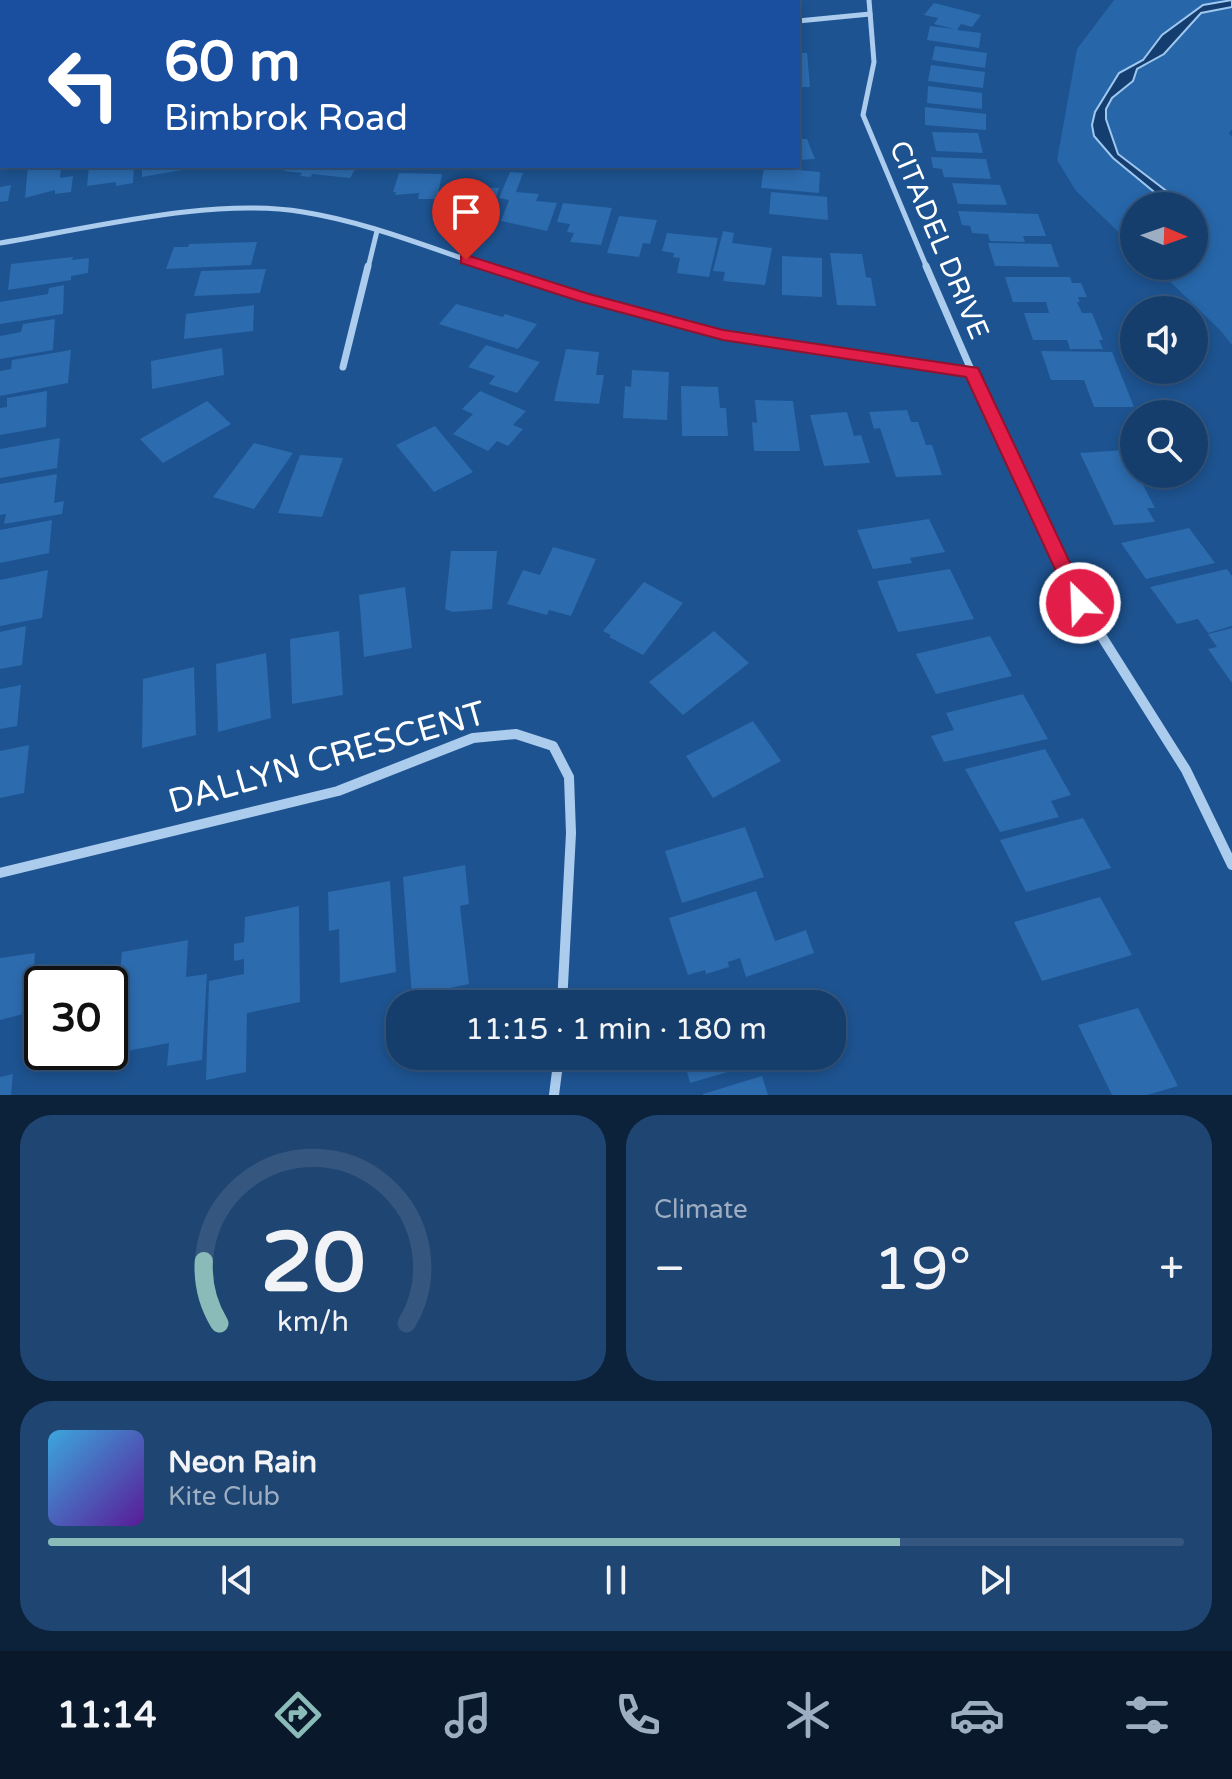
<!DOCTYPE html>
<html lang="en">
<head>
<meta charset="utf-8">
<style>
  :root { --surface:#163e6c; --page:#1f4572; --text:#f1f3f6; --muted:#9eaec2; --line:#35577f; --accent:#8bbbb9 }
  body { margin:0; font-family:"Varela Round",sans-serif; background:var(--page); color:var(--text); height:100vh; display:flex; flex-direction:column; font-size:30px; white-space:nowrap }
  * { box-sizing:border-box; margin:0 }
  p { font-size:26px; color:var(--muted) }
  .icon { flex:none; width:44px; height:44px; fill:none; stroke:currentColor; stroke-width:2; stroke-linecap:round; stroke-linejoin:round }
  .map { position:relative; height:1095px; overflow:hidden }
  .sheet { display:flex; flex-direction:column; gap:20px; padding:20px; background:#0c223b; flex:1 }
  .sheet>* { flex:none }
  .top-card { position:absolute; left:0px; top:0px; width:800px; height:168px; box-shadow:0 4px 12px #0003,0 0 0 2px var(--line); background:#1a4fa0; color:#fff; overflow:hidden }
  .needle { width:52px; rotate:92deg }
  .fabs { position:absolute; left:1120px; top:192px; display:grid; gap:16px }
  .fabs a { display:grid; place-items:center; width:88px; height:88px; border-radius:50%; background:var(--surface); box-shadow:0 4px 12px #0003,0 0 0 2px var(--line); font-size:40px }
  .speed { position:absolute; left:24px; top:966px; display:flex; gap:16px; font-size:40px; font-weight:700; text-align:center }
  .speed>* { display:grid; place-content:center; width:104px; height:104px; border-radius:50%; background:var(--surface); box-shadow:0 4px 12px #0003,0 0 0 2px var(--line); line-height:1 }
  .speed .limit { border:4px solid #111; border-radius:12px; background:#fff; color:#111 }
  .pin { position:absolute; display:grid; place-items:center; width:68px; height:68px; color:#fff; margin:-82px -34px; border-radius:50% 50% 50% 0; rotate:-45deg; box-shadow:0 0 8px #0007 }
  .pin .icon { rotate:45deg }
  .me { position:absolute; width:88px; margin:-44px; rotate:336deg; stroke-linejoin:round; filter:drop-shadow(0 0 6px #0008) }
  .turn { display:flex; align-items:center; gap:28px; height:168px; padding:0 32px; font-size:36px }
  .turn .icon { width:104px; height:104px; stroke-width:2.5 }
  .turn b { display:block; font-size:56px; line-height:68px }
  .big { font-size:60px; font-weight:600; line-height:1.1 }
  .sheet .widget { flex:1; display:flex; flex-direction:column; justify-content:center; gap:12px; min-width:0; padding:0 28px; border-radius:32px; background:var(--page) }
  .sheet .dial { align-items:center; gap:0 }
  .dial svg { height:208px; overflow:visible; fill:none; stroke:var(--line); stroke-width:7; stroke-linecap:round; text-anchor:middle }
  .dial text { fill:var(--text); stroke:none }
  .song { display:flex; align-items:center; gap:24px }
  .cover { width:96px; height:96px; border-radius:12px; background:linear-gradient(135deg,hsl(200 70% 55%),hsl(270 70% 35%)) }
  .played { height:8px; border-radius:4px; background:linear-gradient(90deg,var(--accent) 75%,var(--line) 75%) }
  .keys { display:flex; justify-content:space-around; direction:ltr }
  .heat { display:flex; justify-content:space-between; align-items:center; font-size:44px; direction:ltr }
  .sheet .tiles { flex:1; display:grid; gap:20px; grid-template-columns:1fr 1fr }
  .widget:last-child { grid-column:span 2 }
  .trip { position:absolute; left:386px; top:990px; width:460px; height:80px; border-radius:32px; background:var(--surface); box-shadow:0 4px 12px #0003,0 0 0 2px var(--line); font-weight:600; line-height:80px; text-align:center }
  .dock { display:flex; height:128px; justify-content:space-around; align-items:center; background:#09192b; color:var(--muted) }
  .dock .icon { width:56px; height:56px }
  .dock .current { color:var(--accent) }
  .dock b { font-size:36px; color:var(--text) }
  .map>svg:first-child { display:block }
  .green { fill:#2666a9 }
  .water { fill:#143e6f; stroke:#a0c8ef; stroke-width:2 }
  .building { fill:#2c6bae }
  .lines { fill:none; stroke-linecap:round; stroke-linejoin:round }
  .street-far2 { stroke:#acccee; stroke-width:5 }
  .street-far1 { stroke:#acccee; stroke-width:7 }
  .street { stroke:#acccee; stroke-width:10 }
  .route { fill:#e11d48; stroke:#92132f; stroke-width:2 }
  .labels { text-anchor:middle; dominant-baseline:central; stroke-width:8; stroke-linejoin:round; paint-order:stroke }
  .street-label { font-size:28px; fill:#fff; stroke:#1d5390 }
  .near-street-label { font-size:34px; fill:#fff; stroke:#1d5390 }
</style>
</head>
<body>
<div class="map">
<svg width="1232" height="1095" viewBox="0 0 1232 1095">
  <rect width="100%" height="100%" fill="#1d5390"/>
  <path class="green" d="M1114 0H1232V129L1229 133 1232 137V345L1221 331 1154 266H1194V206H1134V247L1076 191 1057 160 1077 49Z"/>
  <path class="water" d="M1232 0V7L1201 13 1164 54 1137 69 1133 81 1112 98 1106 109V119L1118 154 1181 202 1191 206 1170 205 1113 158 1094 136 1092 125 1095 112 1119 73 1143 60 1162 35 1203 5Z"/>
  <g class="building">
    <path d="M934 3 981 15 972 27 961 24 957 30 981 33 979 48 927 40 930 26 954 29 934 24 938 18 924 15Z"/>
    <path d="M935 46 987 53 985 68 932 60Z"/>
    <path d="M798 53H807L810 87H798Z"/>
    <path d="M931 65 985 72 983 88 928 81Z"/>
    <path d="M928 86 982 93V109L927 103Z"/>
    <path d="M925 107 986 114V130L925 125Z"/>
    <path d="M932 132 978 133 983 153 936 151Z"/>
    <path d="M798 139H807L815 159 798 160Z"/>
    <path d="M931 157 986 159 991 179 944 177 942 169 933 168Z"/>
    <path d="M28 166H61L60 178 73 176 71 192 55 194V190L25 198Z"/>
    <path d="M89 166 134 167 133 183 116 186V182L87 186Z"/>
    <path d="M142 166H187V169L142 177Z"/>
    <path d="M287 166H357L350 178 312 174 311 177 300 176 302 173 284 171Z"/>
    <path d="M764 167 820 172 819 193 761 188Z"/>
    <path d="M510 172 523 173 516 192 539 194 536 201 557 203 547 231 501 221 509 200 499 198Z"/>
    <path d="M399 173 442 174 437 199H418L419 193 395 195 396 192H393Z"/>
    <path d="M461 181 477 182 476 187 499 188 491 215 446 208 453 185 459 186Z"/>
    <path d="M952 183 1000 185 1007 205 958 204Z"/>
    <path d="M11 185 8 201 0 202V187Z"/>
    <path d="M771 192 827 197 828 220 769 214Z"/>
    <path d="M563 203 612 208 601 245 570 242 574 233 567 232 570 224 557 222Z"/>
    <path d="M958 211 1038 214 1046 236H1023L1025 242 990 241 988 234 972 233 970 226 962 225Z"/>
    <path d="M619 216 657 220 650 244 643 243 639 257 607 253Z"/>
    <path d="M723 231 734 233 732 243 772 248 765 285 723 281 725 272 713 271Z"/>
    <path d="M667 233 718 238 709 277 677 273 680 258 673 257 674 253 662 251Z"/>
    <path d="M257 242 251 265 166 269 174 247H188L189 244Z"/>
    <path d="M988 243 1051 244 1059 267 995 266Z"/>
    <path d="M830 253 862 254 866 277 871 278 876 306 837 305Z"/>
    <path d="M782 256 822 258V297L782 295Z"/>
    <path d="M73 257 72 260 89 258 88 273 71 276V280L8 290 11 264Z"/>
    <path d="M266 269 260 293 194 296 201 271Z"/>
    <path d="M1005 277H1070L1072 283H1081L1087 297H1078L1080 302H1077L1082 313H1092L1103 340H1099L1103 349H1070L1067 340H1033L1024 313H1049L1046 302H1013Z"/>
    <path d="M64 285 63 314 0 324V302L48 294 49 288Z"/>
    <path d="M456 304 503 317 505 314 537 324 518 349 439 324Z"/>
    <path d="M254 305 253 331 184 339 186 314Z"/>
    <path d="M55 319 53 350 0 359V336L21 332 23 324Z"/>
    <path d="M486 345 540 362 517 393 489 384 495 376 468 367Z"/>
    <path d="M222 348 224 375 152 389 151 361Z"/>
    <path d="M566 349 599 352 596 375H604L599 404 554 401Z"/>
    <path d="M71 350 68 383 0 396V371L11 369 12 360Z"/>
    <path d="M1041 351 1112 352 1134 407H1094L1084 380H1051Z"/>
    <path d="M632 370 669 372 667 420 623 418 625 386 631 387Z"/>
    <path d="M681 386 718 387 720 408H726L728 436H682Z"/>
    <path d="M47 391 46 427 0 435V408L7 407V398Z"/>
    <path d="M480 391 526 411 513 425 523 429 508 446 497 441 488 451 453 434 473 414 462 409Z"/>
    <path d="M755 400 793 401 800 451H754L752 422 757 423Z"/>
    <path d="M207 401 231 424 163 463 140 439Z"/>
    <path d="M907 410 911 422H918L926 445H932L942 475 896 477 880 428 874 429 869 412Z"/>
    <path d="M847 412 854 436 861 435 870 463 824 466 810 415Z"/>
    <path d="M435 426 473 472 434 492 396 445Z"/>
    <path d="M60 438 57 468 0 478V449Z"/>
    <path d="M254 443 293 453 254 509 213 497Z"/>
    <path d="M1124 450 1130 460 1134 459V474H1150L1156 484 1143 485 1155 508H1147L1155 522 1114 525 1080 453Z"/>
    <path d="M300 455 343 458 322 517 278 513Z"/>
    <path d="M57 474 54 503 64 501 62 514 4 524 6 514 0 515V484Z"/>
    <path d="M929 519 945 552 910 558 912 563 873 569 857 530Z"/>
    <path d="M52 520 49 553 0 563V530Z"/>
    <path d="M1189 528 1215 563 1146 579 1121 543Z"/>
    <path d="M553 547 596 559 571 616 549 610 547 615 507 604 523 570 540 575Z"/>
    <path d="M451 551H497L492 609 453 612 445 609Z"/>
    <path d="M950 569 974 619 898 632 877 581Z"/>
    <path d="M1227 569 1232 576V626L1208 633 1198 619 1177 624 1150 587Z"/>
    <path d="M48 570 42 618 0 626V580Z"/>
    <path d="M644 582 683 603 643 655 609 637 611 635 603 631Z"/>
    <path d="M405 587 412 648 364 657 359 595Z"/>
    <path d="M26 626 22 665 0 669V632Z"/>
    <path d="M1232 628V683L1208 649 1217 647 1208 634Z"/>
    <path d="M339 631 343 695 292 704 290 639Z"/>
    <path d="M714 631 749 663 683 715 649 682Z"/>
    <path d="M990 636 1012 676 936 694 916 654Z"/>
    <path d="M266 653 271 718 218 732 216 664Z"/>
    <path d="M194 667 196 735 142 748 143 679Z"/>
    <path d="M21 685 17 726 0 729V689Z"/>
    <path d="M1023 694 1048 739 944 762 931 736 954 730 946 713Z"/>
    <path d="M753 721 781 761 713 798 686 756Z"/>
    <path d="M29 745 24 793 0 798V751Z"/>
    <path d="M1045 749 1071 795 1051 801 1059 817 1000 832 965 769Z"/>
    <path d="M1083 818 1111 868 1026 892 1000 840Z"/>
    <path d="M745 827 764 877 682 903 665 851Z"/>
    <path d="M465 865 469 904 460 906 469 984 412 996 403 877Z"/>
    <path d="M390 881 396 972 340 983 339 929 329 931 328 892Z"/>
    <path d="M756 891 775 941 806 930 814 953 746 977 740 958 728 962 729 967 706 974 705 970 688 975 669 918Z"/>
    <path d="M1100 897 1132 955 1042 981 1014 922Z"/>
    <path d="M299 906 300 1002 247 1013 246 1072 206 1080 209 981 244 974V959L234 961V944L244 942 245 917Z"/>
    <path d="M188 940 186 977 207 974 202 1060 167 1066 169 1043 111 1054 122 952Z"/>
    <path d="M35 953 31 1012 0 1020V958Z"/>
    <path d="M766 992 770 1004H727L726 1003Z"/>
    <path d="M1138 1008 1178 1086 1147 1095H1112L1078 1025Z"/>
    <path d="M683 1056H780V1057L690 1083Z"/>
    <path d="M13 1074 11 1095H0V1077Z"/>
    <path d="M762 1076 768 1095H703V1094Z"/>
  </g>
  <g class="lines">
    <g class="street-far2">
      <path d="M869 0 874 62 863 115 927 268"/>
      <path d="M798 21 870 14"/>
      <path d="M0 243C92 228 211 197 303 212 367 222 430 248 491 268"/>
      <path d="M368 268 377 231"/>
    </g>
    <g class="street-far1">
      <path d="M485 266 584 298 723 335 972 372"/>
      <path d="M926 266 972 372 1080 603 1093 623"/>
      <path d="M343 367 368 266"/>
    </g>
    <g class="street">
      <path d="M1092 621 1186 770 1232 865"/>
      <path d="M0 873 338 791 473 738 516 734 553 746 569 777 571 833 562 1004"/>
      <path d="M554 1095 559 1056"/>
    </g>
  </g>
  <path class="route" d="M466 255 589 294 723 330 978 368 1089 603 1086 608H1073L966 377 723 340 579 301 461 263V256Z"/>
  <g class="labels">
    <g class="street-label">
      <text transform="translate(939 240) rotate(67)">CITADEL DRIVE</text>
    </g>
    <g class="near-street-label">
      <text transform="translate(327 758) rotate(-16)">DALLYN CRESCENT</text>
    </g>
  </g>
</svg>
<div class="fabs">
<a><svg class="needle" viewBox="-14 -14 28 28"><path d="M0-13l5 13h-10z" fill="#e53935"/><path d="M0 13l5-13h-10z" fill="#9eaec2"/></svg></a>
<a><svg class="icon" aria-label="sound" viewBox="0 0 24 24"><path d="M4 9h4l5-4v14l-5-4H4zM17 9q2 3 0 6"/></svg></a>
<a><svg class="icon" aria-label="search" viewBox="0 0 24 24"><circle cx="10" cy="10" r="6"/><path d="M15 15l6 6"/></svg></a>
</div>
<div class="speed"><div class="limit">30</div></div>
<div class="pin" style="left:466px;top:260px;background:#d93025"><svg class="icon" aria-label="arrive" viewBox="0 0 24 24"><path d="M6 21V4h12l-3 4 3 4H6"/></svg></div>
<svg class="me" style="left:1080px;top:603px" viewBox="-20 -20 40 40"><circle r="17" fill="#e11d48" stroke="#fff" stroke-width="3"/><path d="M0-11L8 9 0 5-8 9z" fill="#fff"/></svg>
<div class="trip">11:15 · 1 min · 180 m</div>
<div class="top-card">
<div class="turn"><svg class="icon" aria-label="left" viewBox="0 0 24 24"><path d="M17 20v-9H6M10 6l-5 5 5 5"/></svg><div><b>60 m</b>Bimbrok Road</div></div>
</div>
</div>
<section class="sheet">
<div class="tiles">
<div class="widget dial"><svg viewBox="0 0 100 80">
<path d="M14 69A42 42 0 1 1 86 69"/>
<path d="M14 69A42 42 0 0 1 8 45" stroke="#8bbbb9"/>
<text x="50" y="56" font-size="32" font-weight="700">20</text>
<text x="50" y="72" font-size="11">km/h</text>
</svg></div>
<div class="widget"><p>Climate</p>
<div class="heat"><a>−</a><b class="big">19°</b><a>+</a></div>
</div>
<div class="widget">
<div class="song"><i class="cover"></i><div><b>Neon Rain</b><p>Kite Club</p></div></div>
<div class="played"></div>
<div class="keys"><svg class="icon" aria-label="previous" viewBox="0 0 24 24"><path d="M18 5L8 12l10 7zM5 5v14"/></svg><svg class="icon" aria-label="pause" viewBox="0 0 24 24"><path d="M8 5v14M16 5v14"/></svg><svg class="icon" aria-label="next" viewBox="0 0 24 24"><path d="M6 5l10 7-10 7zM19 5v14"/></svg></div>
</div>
</div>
</section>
<nav class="dock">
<b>11:14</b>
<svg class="icon current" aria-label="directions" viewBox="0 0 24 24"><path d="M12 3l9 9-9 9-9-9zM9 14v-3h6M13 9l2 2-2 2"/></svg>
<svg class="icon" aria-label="music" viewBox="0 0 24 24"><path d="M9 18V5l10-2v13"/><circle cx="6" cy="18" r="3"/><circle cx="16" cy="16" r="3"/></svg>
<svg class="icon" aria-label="phone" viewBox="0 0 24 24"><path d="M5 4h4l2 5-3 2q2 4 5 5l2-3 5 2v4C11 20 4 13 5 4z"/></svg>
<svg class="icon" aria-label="climate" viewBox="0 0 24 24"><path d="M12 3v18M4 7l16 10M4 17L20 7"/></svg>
<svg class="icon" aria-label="car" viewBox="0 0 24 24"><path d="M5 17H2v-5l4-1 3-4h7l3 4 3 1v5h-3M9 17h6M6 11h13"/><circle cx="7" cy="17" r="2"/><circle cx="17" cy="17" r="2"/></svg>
<svg class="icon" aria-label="filters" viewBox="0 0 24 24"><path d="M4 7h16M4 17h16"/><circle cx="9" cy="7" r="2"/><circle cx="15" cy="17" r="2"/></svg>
</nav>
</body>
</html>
